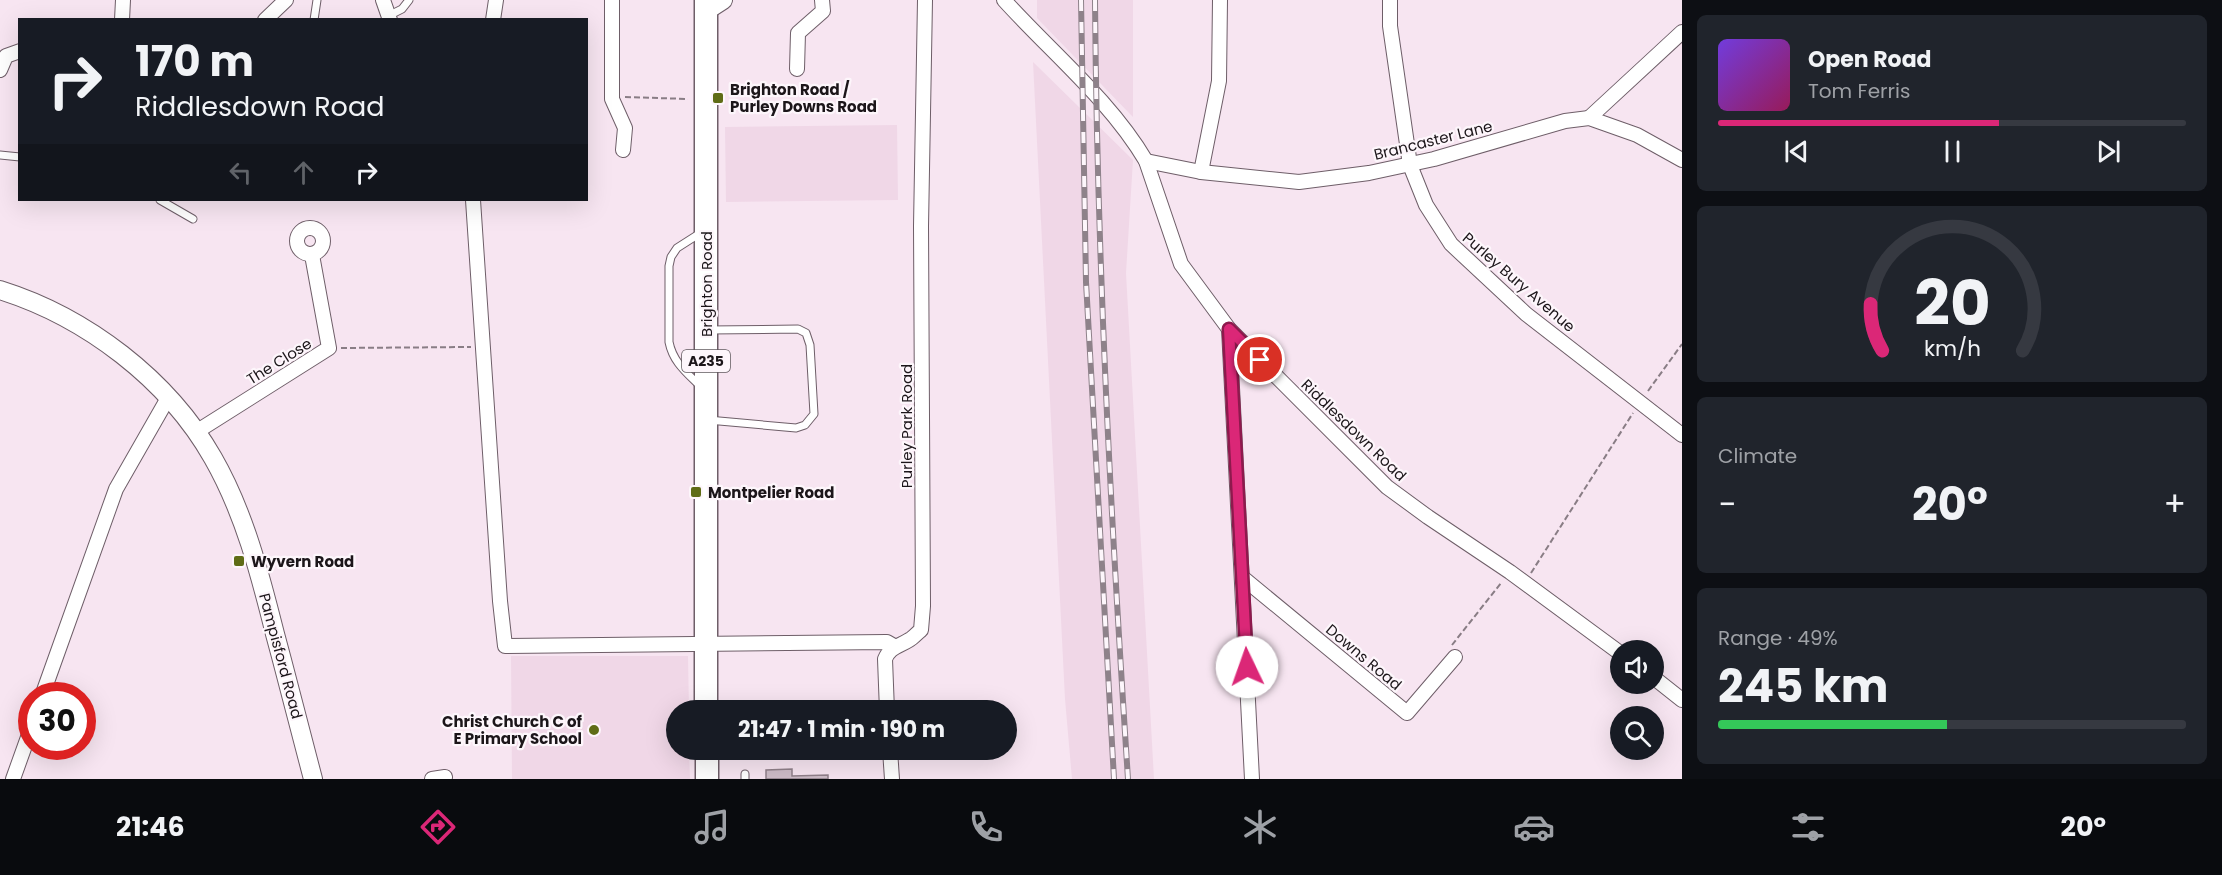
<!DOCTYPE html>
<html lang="en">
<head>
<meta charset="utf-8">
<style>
  :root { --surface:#171b24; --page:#20242c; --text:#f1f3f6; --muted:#9ea1a6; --line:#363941; --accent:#db2777 }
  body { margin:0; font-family:Poppins,sans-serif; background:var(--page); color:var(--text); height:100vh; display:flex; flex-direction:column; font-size:22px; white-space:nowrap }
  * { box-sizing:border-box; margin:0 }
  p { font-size:20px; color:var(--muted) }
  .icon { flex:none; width:33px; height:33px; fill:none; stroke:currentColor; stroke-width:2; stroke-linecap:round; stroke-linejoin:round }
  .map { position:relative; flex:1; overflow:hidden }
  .sheet { display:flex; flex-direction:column; gap:15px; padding:15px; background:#0d0f14; width:540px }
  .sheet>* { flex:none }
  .hud { position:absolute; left:18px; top:18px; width:570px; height:183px; border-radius:0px; box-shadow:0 6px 24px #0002; background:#171b24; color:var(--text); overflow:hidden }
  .tools { position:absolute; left:1610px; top:640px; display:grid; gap:12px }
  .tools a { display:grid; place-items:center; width:54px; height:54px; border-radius:50%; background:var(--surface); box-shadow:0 6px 24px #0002; font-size:30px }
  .speed { position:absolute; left:18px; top:682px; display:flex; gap:12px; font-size:30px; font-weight:700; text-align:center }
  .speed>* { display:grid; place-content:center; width:78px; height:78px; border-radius:50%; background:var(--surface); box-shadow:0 6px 24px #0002; line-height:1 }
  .speed .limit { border:9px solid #d22; background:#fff; color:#111 }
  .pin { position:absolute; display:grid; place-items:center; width:51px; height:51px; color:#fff; margin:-26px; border:3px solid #fff; border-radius:50%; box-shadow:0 2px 6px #0007 }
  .me { position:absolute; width:66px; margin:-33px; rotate:357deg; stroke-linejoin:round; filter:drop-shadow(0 0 4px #0008) }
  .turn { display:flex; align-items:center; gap:21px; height:126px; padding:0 18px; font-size:27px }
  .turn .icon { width:78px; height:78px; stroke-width:2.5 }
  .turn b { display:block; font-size:42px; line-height:51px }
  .lanes { display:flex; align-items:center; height:57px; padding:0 18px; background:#0003; justify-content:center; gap:30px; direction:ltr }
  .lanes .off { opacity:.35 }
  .big { font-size:45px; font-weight:700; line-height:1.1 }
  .sheet .card { flex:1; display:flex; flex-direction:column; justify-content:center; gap:9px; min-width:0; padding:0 21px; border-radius:9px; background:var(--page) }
  .sheet .dial { align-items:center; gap:0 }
  .dial svg { height:156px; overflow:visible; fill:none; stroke:var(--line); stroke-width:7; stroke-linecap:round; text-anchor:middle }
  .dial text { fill:var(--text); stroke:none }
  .song { display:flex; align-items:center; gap:18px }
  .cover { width:72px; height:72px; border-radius:9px; background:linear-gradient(135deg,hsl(260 70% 55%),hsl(330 70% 35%)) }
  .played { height:6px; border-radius:3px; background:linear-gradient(90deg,var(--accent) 60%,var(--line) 60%) }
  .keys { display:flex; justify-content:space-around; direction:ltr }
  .heat { display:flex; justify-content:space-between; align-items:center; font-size:33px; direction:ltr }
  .charge { height:9px; border-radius:4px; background:linear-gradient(90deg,#34c759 49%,var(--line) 0) }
  .trip { position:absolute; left:666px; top:700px; width:351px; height:60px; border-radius:30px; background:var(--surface); box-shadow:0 6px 24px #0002; font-weight:700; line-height:60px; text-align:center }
  .tab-bar { display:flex; height:96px; justify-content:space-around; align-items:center; background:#090b0e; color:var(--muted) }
  .tab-bar .icon { width:42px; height:42px }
  .tab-bar .on { color:var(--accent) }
  .tab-bar b { font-size:27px; color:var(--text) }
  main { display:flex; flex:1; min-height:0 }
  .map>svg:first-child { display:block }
  .built { fill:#f0d7e7 }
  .building { fill:#cdbcc7; stroke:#90808a; stroke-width:1.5 }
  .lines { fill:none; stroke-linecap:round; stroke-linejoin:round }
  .service-casing { stroke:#6e5e68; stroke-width:9 }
  .minor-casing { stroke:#6e5e68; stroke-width:16 }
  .tertiary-casing { stroke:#6e5e68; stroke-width:20 }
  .primary-casing { stroke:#6e5e68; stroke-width:25 }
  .path { stroke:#897d85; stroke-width:2; stroke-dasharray:6 3; stroke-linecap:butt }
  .service { stroke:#fff; stroke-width:7 }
  .minor { stroke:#fff; stroke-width:14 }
  .tertiary { stroke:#fff; stroke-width:18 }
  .primary { stroke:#fff; stroke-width:22 }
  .rail-casing { stroke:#8e828a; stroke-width:6 }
  .rail { stroke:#fdf6fb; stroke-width:4; stroke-dasharray:11; stroke-linecap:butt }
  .route-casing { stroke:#8e194d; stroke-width:15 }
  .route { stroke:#db2777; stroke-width:10 }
  .poi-dot { fill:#5f6c16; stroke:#fdf6fb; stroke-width:2 }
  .labels { text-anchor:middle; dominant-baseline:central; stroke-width:4.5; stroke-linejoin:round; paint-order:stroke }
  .shield { fill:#fdf6fb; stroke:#60595e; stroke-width:1.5 }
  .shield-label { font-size:14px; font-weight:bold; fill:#1c161a }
  .poi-label { font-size:15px; font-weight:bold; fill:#1c161a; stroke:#fdf6fb; text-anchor:start }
  .street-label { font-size:15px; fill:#1c161a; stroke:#fdf6fb }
</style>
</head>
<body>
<main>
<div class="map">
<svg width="1682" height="779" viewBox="0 0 1682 779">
  <rect width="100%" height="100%" fill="#f7e5f1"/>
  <g class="built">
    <path d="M1037 0H1133V117L1037 18Z"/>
    <path d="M1033 62 1133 160 1126 273 1154 779H1072L1065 699Z"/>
    <path d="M897 125 898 200 726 202 725 127Z"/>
    <path d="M511 656H688L689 711H676V750H689L690 779H512Z"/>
  </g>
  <path class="building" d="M792 769V776L828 775V779H766V770Z"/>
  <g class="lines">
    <g class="service-casing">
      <g id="service">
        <path d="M388 16 402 9 409 0"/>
        <path d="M314 20 317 0"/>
        <path d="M0 155 20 157"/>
        <path d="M160 200 193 219"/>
        <path d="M708 330 798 329 806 333 810 345 814 414 805 425 796 428 708 420"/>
        <path d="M700 386C686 372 673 362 669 342V266L671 257 677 248 702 232"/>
        <path d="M745 774V779"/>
      </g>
    </g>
    <g class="minor-casing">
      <g id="minor">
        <path d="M383 0 390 20"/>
        <path d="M612 0V99L625 128 623 150"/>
        <path d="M1004 0C1051 52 1110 100 1146 161L1181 264 1229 329 1387 487 1428 517 1510 572 1620 653"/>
        <path d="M1390 0V26L1410 165 1426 205 1451 244 1526 314 1682 435"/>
        <path d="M122 20 123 0"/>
        <path d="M265 20 286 0"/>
        <path d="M493 20 496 0"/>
        <path d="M797 69 798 33 823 11 822 0"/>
        <path d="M0 70 6 56 20 51"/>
        <path d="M1589 118 1682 32"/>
        <path d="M1146 161 1201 172 1299 182 1369 173 1434 159 1565 121 1589 118 1637 135 1682 160"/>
        <path d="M1201 172 1219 81 1220 0"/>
        <path d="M473 200 500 601 505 646 887 642 894 646"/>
        <circle cx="310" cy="241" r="13"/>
        <path d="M1229 329 1252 779"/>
        <path d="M196 432 329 348 312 255"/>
        <path d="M1243 578 1407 713 1455 657"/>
        <path d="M1653 677 1682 700"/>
        <path d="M42 696 116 489 168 398"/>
        <path d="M887 711 885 659C890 647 898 647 909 640 913 638 917 633 921 630L923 606 921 226 925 0"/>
        <path d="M890 750 892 779"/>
        <path d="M13 779 32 726"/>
        <path d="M432 779 445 777"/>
      </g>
    </g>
    <g class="tertiary-casing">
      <g id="tertiary">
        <path d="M706 11 723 0"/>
        <path d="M0 290C86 317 168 379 213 458 244 512 260 574 275 634 288 682 300 730 313 779"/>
      </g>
    </g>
    <g class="primary-casing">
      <g id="primary">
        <path d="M706 0V711"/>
        <path d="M707 750V779"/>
      </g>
    </g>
    <g class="path">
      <path d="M625 97 688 99"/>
      <path d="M341 348 471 347"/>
      <path d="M1648 391 1682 344"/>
      <path d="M1531 573 1633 413"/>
      <path d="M1452 645 1501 583"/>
    </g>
    <use href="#service" class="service"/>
    <use href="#minor" class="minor"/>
    <use href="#tertiary" class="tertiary"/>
    <use href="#primary" class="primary"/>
    <g class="rail-casing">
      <g id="rail">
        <path d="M1081 0 1086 282 1114 779"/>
        <path d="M1095 0C1097 260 1111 520 1128 779"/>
      </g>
    </g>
    <use href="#rail" class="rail"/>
  </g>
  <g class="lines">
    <g class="route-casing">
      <path id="route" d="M1247 667 1229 329 1260 360"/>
    </g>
    <use href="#route" class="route"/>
  </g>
  <g class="poi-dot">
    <rect x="712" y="92" width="12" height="12" rx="3"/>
    <rect x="690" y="486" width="12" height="12" rx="3"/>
    <rect x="233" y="555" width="12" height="12" rx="3"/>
    <circle cx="594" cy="730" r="6"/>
  </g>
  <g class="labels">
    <rect class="shield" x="682" y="350" width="48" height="22" rx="4.5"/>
    <g class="shield-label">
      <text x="706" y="361">A235</text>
    </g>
    <g class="poi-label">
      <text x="730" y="89">Brighton Road /<tspan x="730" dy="17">Purley Downs Road</tspan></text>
      <text x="708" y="492">Montpelier Road</text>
      <text x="251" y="561">Wyvern Road</text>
      <text x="582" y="721" text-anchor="end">Christ Church C of<tspan x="582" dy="17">E Primary School</tspan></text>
    </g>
    <g class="street-label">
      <text transform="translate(1433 140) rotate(-14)">Brancaster Lane</text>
      <text transform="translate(1519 282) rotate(41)">Purley Bury Avenue</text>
      <text transform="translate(706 284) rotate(-90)">Brighton Road</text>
      <text transform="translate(279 361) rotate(-32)">The Close</text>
      <text transform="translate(906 426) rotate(-90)">Purley Park Road</text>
      <text transform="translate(1354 430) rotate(44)">Riddlesdown Road</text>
      <text transform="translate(281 656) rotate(75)">Pampisford Road</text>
      <text transform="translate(1364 657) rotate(40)">Downs Road</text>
    </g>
  </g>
</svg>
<div class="tools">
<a><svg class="icon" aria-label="sound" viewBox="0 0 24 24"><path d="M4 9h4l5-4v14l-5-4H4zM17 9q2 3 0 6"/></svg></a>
<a><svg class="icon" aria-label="search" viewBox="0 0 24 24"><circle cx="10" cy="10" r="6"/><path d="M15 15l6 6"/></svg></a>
</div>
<div class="speed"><div class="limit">30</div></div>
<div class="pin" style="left:1260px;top:360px;background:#d93025"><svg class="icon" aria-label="arrive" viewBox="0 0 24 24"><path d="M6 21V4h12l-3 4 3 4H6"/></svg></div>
<svg class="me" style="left:1247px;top:667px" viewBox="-20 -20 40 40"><circle r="19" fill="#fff"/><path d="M0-13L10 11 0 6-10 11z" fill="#db2777"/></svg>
<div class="trip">21:47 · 1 min · 190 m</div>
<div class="hud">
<div class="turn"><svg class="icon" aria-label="right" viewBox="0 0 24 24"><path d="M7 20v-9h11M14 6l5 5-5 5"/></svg><div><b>170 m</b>Riddlesdown Road</div></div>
<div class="lanes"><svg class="icon off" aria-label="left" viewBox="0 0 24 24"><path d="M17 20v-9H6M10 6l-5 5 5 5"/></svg><svg class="icon off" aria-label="ahead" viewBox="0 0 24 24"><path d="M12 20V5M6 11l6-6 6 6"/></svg><svg class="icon" aria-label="right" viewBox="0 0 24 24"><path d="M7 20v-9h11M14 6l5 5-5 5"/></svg></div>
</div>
</div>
<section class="sheet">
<div class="card">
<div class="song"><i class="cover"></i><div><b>Open Road</b><p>Tom Ferris</p></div></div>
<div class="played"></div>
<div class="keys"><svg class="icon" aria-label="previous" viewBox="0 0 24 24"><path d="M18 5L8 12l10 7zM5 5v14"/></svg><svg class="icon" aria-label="pause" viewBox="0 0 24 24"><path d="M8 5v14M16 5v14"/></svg><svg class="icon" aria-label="next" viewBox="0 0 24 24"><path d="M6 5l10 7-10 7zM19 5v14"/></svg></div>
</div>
<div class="card dial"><svg viewBox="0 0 100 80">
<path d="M14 69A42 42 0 1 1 86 69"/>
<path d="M14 69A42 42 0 0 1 8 45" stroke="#db2777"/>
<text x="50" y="56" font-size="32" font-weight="700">20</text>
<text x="50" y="72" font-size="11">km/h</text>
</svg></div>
<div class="card"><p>Climate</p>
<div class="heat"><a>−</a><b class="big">20°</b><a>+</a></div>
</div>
<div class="card"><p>Range · 49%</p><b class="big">245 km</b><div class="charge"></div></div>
</section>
</main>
<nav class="tab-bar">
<b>21:46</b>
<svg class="icon on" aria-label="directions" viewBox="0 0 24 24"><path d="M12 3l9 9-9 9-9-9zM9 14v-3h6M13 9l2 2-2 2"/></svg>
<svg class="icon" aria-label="music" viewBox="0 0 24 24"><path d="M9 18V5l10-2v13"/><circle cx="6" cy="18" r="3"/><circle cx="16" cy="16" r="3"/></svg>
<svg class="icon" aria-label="phone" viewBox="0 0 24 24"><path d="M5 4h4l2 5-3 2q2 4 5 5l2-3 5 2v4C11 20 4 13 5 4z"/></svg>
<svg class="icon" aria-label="climate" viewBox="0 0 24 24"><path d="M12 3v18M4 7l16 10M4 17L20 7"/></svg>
<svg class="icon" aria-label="car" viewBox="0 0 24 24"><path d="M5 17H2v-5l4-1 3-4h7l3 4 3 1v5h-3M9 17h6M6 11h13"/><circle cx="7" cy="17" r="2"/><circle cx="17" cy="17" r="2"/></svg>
<svg class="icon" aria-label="filters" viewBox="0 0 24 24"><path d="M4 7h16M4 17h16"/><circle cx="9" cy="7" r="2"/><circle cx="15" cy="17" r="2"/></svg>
<b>20°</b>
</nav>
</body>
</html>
